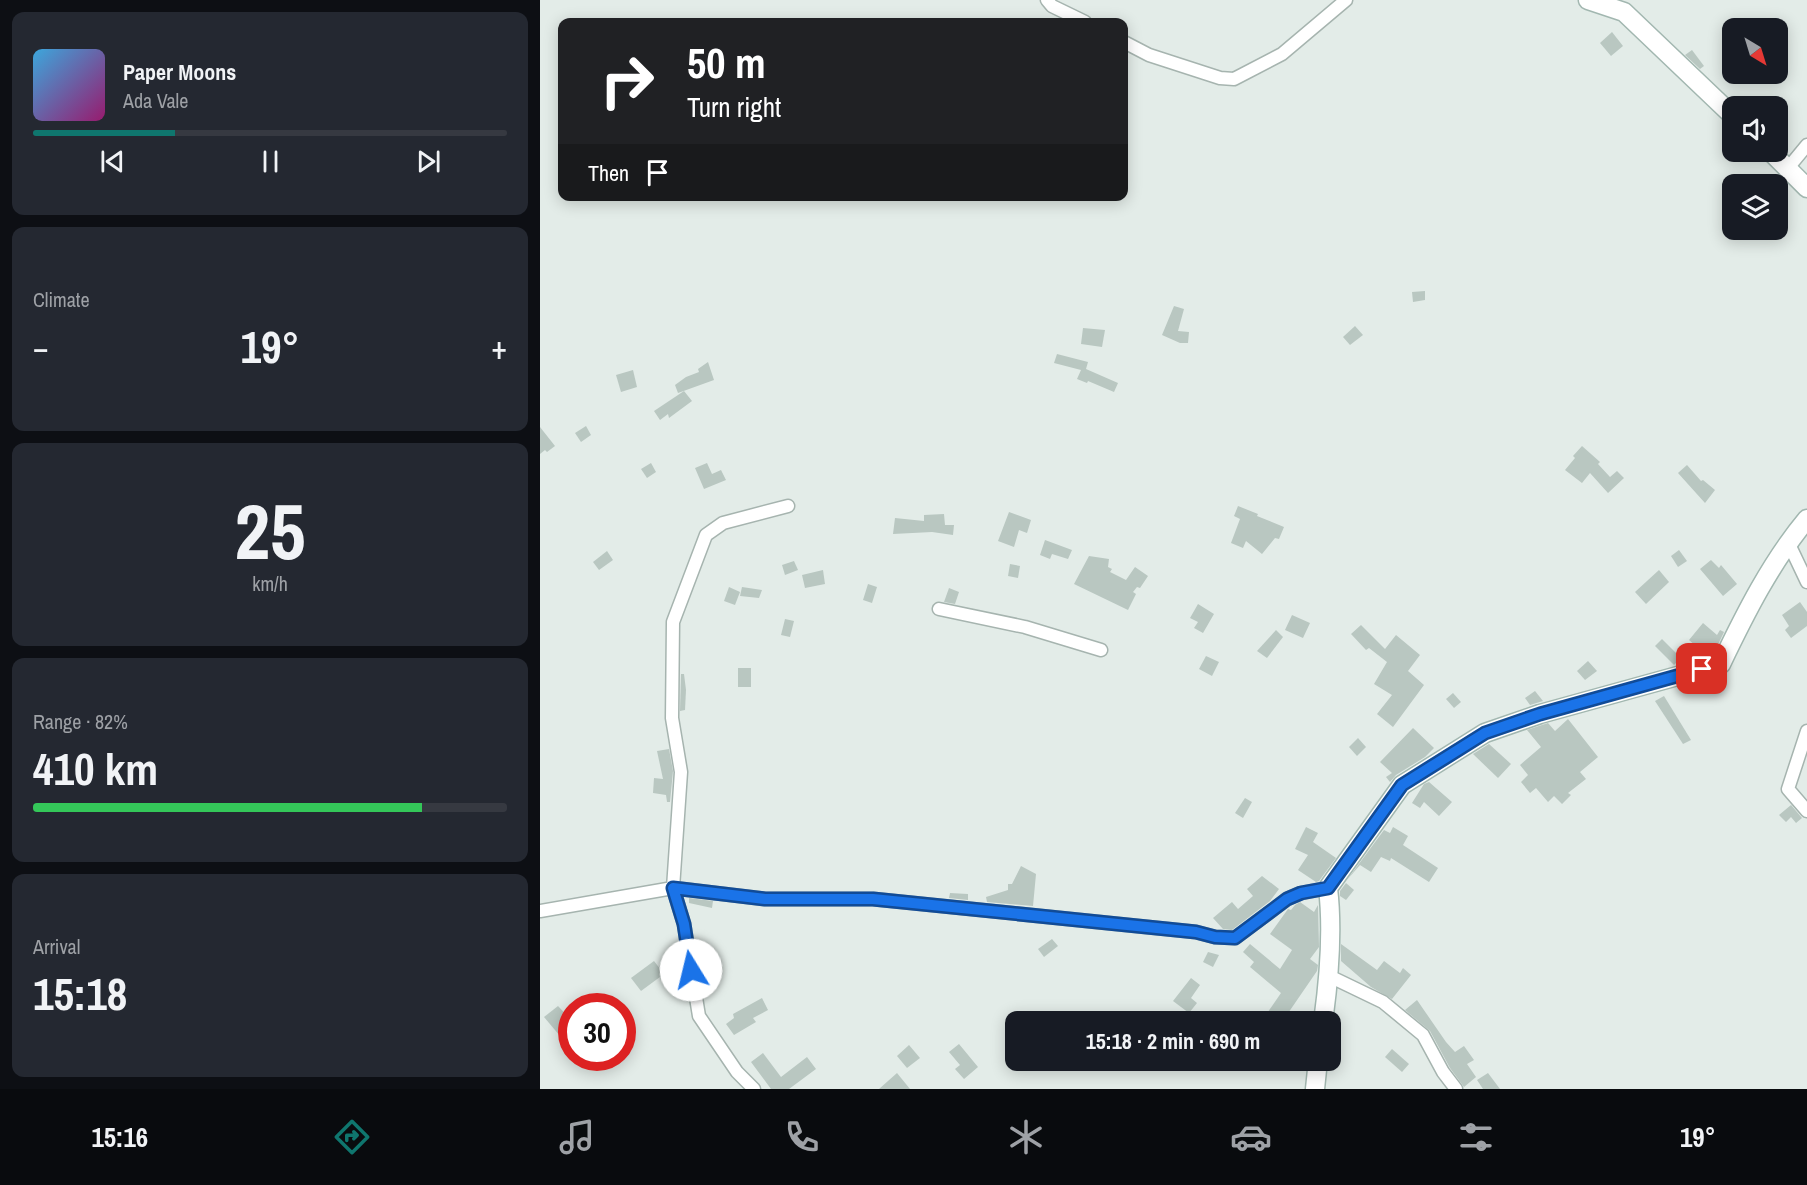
<!DOCTYPE html>
<html lang="en">
<head>
<meta charset="utf-8">
<style>
  :root { --surface:#171b24; --page:#242831; --text:#f1f3f6; --muted:#9ea1a6; --line:#363941; --accent:#0f766e }
  body { margin:0; font-family:"Archivo Narrow",sans-serif; background:var(--page); color:var(--text); height:100vh; display:flex; flex-direction:column; font-size:22px; white-space:nowrap }
  * { box-sizing:border-box; margin:0 }
  p { font-size:20px; color:var(--muted) }
  .icon { flex:none; width:33px; height:33px; fill:none; stroke:currentColor; stroke-width:2; stroke-linecap:round; stroke-linejoin:round }
  .map { position:relative; flex:1; overflow:hidden }
  .details { display:flex; flex-direction:column; gap:12px; padding:12px; background:#0d0f14; width:540px }
  .details>* { flex:none }
  .top-card { position:absolute; left:18px; top:18px; width:570px; height:183px; border-radius:12px; box-shadow:0 3px 15px #0003; background:#202124; color:#fff; overflow:hidden }
  .needle { width:39px; rotate:142deg }
  .controls { position:absolute; left:1182px; top:18px; display:grid; gap:12px }
  .controls a { display:grid; place-items:center; width:66px; height:66px; border-radius:12px; background:var(--surface); box-shadow:0 3px 15px #0003; font-size:30px }
  .speed { position:absolute; left:18px; top:993px; display:flex; gap:12px; font-size:30px; font-weight:700; text-align:center }
  .speed>* { display:grid; place-content:center; width:78px; height:78px; border-radius:50%; background:var(--surface); box-shadow:0 3px 15px #0003; line-height:1 }
  .speed .limit { border:9px solid #d22; background:#fff; color:#111 }
  .pin { position:absolute; display:grid; place-items:center; width:51px; height:51px; color:#fff; margin:-26px; border-radius:12px; box-shadow:0 3px 9px #0006 }
  .me { position:absolute; width:66px; margin:-33px; rotate:351deg; stroke-linejoin:round; filter:drop-shadow(0 0 4px #0008) }
  .turn { display:flex; align-items:center; gap:21px; height:126px; padding:0 30px; font-size:27px }
  .turn .icon { width:78px; height:78px; stroke-width:2.5 }
  .turn b { display:block; font-size:42px; line-height:51px }
  .then { display:flex; align-items:center; height:57px; padding:0 30px; background:#0003; gap:12px; font-size:22px }
  .big { font-size:45px; font-weight:700; line-height:1.1 }
  .details .tile { flex:1; display:flex; flex-direction:column; justify-content:center; gap:9px; min-width:0; padding:0 21px; border-radius:12px; background:var(--page) }
  .details .dial { align-items:center; gap:0 }
  .dial b { font-size:78px; line-height:1 }
  .song { display:flex; align-items:center; gap:18px }
  .cover { width:72px; height:72px; border-radius:9px; background:linear-gradient(135deg,hsl(200 70% 55%),hsl(320 70% 35%)) }
  .played { height:6px; border-radius:3px; background:linear-gradient(90deg,var(--accent) 30%,var(--line) 30%) }
  .keys { display:flex; justify-content:space-around; direction:ltr }
  .heat { display:flex; justify-content:space-between; align-items:center; font-size:33px; direction:ltr }
  .charge { height:9px; border-radius:4px; background:linear-gradient(90deg,#34c759 82%,var(--line) 0) }
  .trip { position:absolute; left:465px; top:1011px; width:336px; height:60px; border-radius:12px; background:var(--surface); box-shadow:0 3px 15px #0003; font-weight:700; line-height:60px; text-align:center }
  .tabs { display:flex; height:96px; justify-content:space-around; align-items:center; background:#090b0e; color:var(--muted) }
  .tabs .icon { width:42px; height:42px }
  .tabs .active { color:var(--accent) }
  .tabs b { font-size:27px; color:var(--text) }
  main { display:flex; flex:1; min-height:0 }
  .map>svg:first-child { display:block }
  .building { fill:#b9c7c1 }
  .lines { fill:none; stroke-linecap:round; stroke-linejoin:round }
  .street-casing { stroke:#a6b4af; stroke-width:15 }
  .secondary-casing { stroke:#a2b7b0; stroke-width:21 }
  .street { stroke:#fff; stroke-width:12 }
  .secondary { stroke:#fff; stroke-width:18 }
  .route-casing { stroke:#114b97; stroke-width:15 }
  .route { stroke:#1a73e8; stroke-width:10 }
</style>
</head>
<body>
<main>
<section class="details">
<div class="tile">
<div class="song"><i class="cover"></i><div><b>Paper Moons</b><p>Ada Vale</p></div></div>
<div class="played"></div>
<div class="keys"><svg class="icon" aria-label="previous" viewBox="0 0 24 24"><path d="M18 5L8 12l10 7zM5 5v14"/></svg><svg class="icon" aria-label="pause" viewBox="0 0 24 24"><path d="M8 5v14M16 5v14"/></svg><svg class="icon" aria-label="next" viewBox="0 0 24 24"><path d="M6 5l10 7-10 7zM19 5v14"/></svg></div>
</div>
<div class="tile"><p>Climate</p>
<div class="heat"><a>−</a><b class="big">19°</b><a>+</a></div>
</div>
<div class="tile dial"><b>25</b><p>km/h</p></div>
<div class="tile"><p>Range · 82%</p><b class="big">410 km</b><div class="charge"></div></div>
<div class="tile"><p>Arrival</p><b class="big">15:18</b></div>
</section>
<div class="map">
<svg width="1267" height="1089" viewBox="0 0 1267 1089">
  <rect width="100%" height="100%" fill="#e3ece8"/>
  <g class="building">
    <path d="M1072 32 1083 46 1071 56 1060 43Z"/>
    <path d="M1152 50 1164 66 1160 69 1145 55Z"/>
    <path d="M885 291V300L873 302 872 292Z"/>
    <path d="M634 306 644 309 638 331 649 332 648 343H640L622 335Z"/>
    <path d="M815 326 823 335 810 345 803 337Z"/>
    <path d="M543 328 565 330 562 347 541 344Z"/>
    <path d="M517 354 548 362 546 369 578 383 574 392 548 381 547 383 537 379 541 370 514 363Z"/>
    <path d="M168 362 174 380 138 393 135 385 146 377 159 372 158 369Z"/>
    <path d="M93 370 97 387 81 392 76 375Z"/>
    <path d="M144 391 152 401 129 418 128 414 120 420 114 411Z"/>
    <path d="M46 426 51 435 41 442 35 433Z"/>
    <path d="M0 427 15 446 7 452 5 450 0 454Z"/>
    <path d="M1042 446 1060 462 1058 464 1070 477 1077 471 1084 478 1068 493 1050 473 1042 483 1025 470 1035 458 1033 456Z"/>
    <path d="M111 463 116 472 107 478 101 469Z"/>
    <path d="M167 463 172 474 181 470 186 480 164 489 155 468Z"/>
    <path d="M1147 465 1161 481 1163 480 1175 490 1165 503 1138 473Z"/>
    <path d="M698 506 718 514 717 516 744 527 739 539 735 538 722 554 706 541 703 548 691 543 700 519 694 516Z"/>
    <path d="M469 512 491 520 487 533 479 530 474 547 458 541Z"/>
    <path d="M404 514 405 525H414L413 535 392 532 353 534 355 518 384 521V515Z"/>
    <path d="M505 540 532 550 528 559 512 554 510 559 500 555Z"/>
    <path d="M1139 550 1147 561 1138 567 1131 556Z"/>
    <path d="M67 551 73 560 59 570 53 562Z"/>
    <path d="M549 556 569 559 568 567 572 569 570 572 586 580 595 567 608 576 600 588 597 587 593 592 596 594 588 610 534 584Z"/>
    <path d="M1171 560 1179 568 1181 565 1197 584 1183 596 1160 569Z"/>
    <path d="M254 561 258 570 245 575 242 565Z"/>
    <path d="M470 564 480 566 478 578 468 576Z"/>
    <path d="M283 570 285 584 265 588 262 575Z"/>
    <path d="M1119 570 1129 582 1106 604 1095 592Z"/>
    <path d="M328 584 337 587 332 603 323 600Z"/>
    <path d="M189 587 200 592 195 605 184 601Z"/>
    <path d="M202 587 222 590 219 598 200 596Z"/>
    <path d="M409 588 419 592 415 604 404 602Z"/>
    <path d="M1260 602 1267 612V626L1251 638 1245 630 1249 626 1242 615Z"/>
    <path d="M658 604 674 614 663 633 654 628 658 622 650 618Z"/>
    <path d="M752 615 770 623 763 638 745 630Z"/>
    <path d="M245 619 254 621 250 637 241 635Z"/>
    <path d="M1163 623 1177 635 1180 630 1184 632 1174 653 1165 647 1162 651 1149 640Z"/>
    <path d="M821 625 845 649 856 635 880 655 868 671 884 685 853 727 837 714 852 695 834 684 847 662 829 648 826 650 811 634Z"/>
    <path d="M736 630 743 637 727 658 717 651Z"/>
    <path d="M1122 639 1141 658 1134 665 1115 646Z"/>
    <path d="M666 656 679 662 672 676 659 669Z"/>
    <path d="M1048 661 1057 671 1045 680 1037 671Z"/>
    <rect x="198" y="668" width="13" height="19"/>
    <path d="M141 674H144L146 690 145 710 140 711Z"/>
    <path d="M995 691 1003 701 990 705 985 698Z"/>
    <path d="M913 693 921 702 914 708 906 699Z"/>
    <path d="M1124 696 1151 740 1143 744 1115 701Z"/>
    <path d="M1028 719 1058 757 1040 772 1046 779 1028 793 1031 795 1022 804 1014 796 1008 802 996 788 990 793 981 782 988 775 980 765 1001 747 987 730 1008 723 1015 731Z"/>
    <path d="M873 728 894 748 885 757 856 775 850 782 846 777 852 773 840 762Z"/>
    <path d="M818 738 826 747 817 756 809 747Z"/>
    <path d="M949 744 971 764 958 778 933 754Z"/>
    <path d="M129 749 133 771 130 802H127L126 795 113 793 114 778 123 779 117 751Z"/>
    <path d="M889 782 912 802 899 816 884 802 880 808 872 803 884 784Z"/>
    <path d="M705 798 712 802 703 818 695 813Z"/>
    <path d="M1251 805 1262 818 1256 823 1251 817 1246 822 1239 815Z"/>
    <path d="M766 827 778 833 773 842 796 858 779 881 776 882 758 870 768 855 755 849Z"/>
    <path d="M853 827 868 836 863 845 898 868 889 882 851 858 850 861 841 857 831 872 820 865 807 880 844 830 850 833Z"/>
    <path d="M481 866 496 874 493 906 447 902 446 897 468 890V884H472Z"/>
    <path d="M722 876 739 889 730 901 692 930 683 929 673 918 692 902 698 909 713 896 707 889Z"/>
    <path d="M806 883 814 890 806 900 800 896V891Z"/>
    <path d="M410 893 428 894V900L409 898Z"/>
    <path d="M149 898 173 901 172 908 149 903Z"/>
    <path d="M760 902 774 912 778 905 779 947 770 959 778 965 777 971 742 1022H721L741 993 710 967 714 962 703 952 710 944 740 969 752 950 730 934 748 909 751 910 755 905Z"/>
    <path d="M512 939 518 946 504 957 498 949Z"/>
    <path d="M801 944 837 970 844 961 860 973 863 968 871 975 852 999 831 987 801 961Z"/>
    <path d="M668 952 679 955 673 967 663 962Z"/>
    <path d="M114 961 124 974 101 991 91 978Z"/>
    <path d="M651 978 660 985 651 998 657 1003 649 1013 633 1001Z"/>
    <path d="M222 998 228 1010 213 1018 216 1022 194 1035 186 1024 194 1018 193 1014Z"/>
    <path d="M877 1000 906 1042 915 1052 924 1046 934 1060 927 1064 936 1077 924 1087 910 1068 890 1031 865 1010Z"/>
    <path d="M18 1006 32 1021V1027L20 1036 4 1017Z"/>
    <path d="M419 1044 438 1067 424 1079 415 1069 420 1065 409 1052Z"/>
    <path d="M369 1045 380 1058 367 1068 357 1056Z"/>
    <path d="M852 1049 869 1064 862 1072 845 1057Z"/>
    <path d="M223 1053 241 1077 267 1057 276 1069 249 1089H231L211 1062Z"/>
    <path d="M357 1073 370 1089H339Z"/>
    <path d="M948 1073 960 1089H943L937 1080Z"/>
  </g>
  <g class="lines">
    <g class="street-casing">
      <g id="street">
        <path d="M507 0 512 6 545 22"/>
        <path d="M584 42 609 55 680 78 694 79 742 54 806 0"/>
        <path d="M1248 168 1267 145"/>
        <path d="M1248 542 1267 582"/>
        <path d="M399 609 485 627 561 650"/>
        <path d="M1267 731 1248 789 1267 811"/>
        <path d="M0 911 133 888 225 899H333L656 932 675 937 695 938 747 899 761 893 788 888"/>
        <path d="M789 976 843 1002 883 1035 903 1072 916 1089"/>
        <path d="M214 1089 197 1072 159 1016 144 924 133 888 141 772 132 718 133 622 166 535 183 523 248 506"/>
      </g>
    </g>
    <g class="secondary-casing">
      <g id="secondary">
        <path d="M1048 0 1084 12 1192 115"/>
        <path d="M1231 152 1267 188"/>
        <path d="M783 1022C789 979 793 930 788 888L862 785 945 733 1000 714 1181 664C1205 614 1231 562 1267 519"/>
        <path d="M775 1089 778 1060"/>
      </g>
    </g>
    <use href="#street" class="street"/>
    <use href="#secondary" class="secondary"/>
  </g>
  <g class="lines">
    <g class="route-casing">
      <path id="route" d="M151 970 144 924 133 888 225 899H333L656 932 675 937 695 938 747 899 761 893 788 888 862 785 945 733 1000 714 1162 669"/>
    </g>
    <use href="#route" class="route"/>
  </g>
</svg>
<div class="controls">
<a><svg class="needle" viewBox="-14 -14 28 28"><path d="M0-13l5 13h-10z" fill="#e53935"/><path d="M0 13l5-13h-10z" fill="#9ea1a6"/></svg></a>
<a><svg class="icon" aria-label="sound" viewBox="0 0 24 24"><path d="M4 9h4l5-4v14l-5-4H4zM17 9q2 3 0 6"/></svg></a>
<a><svg class="icon" aria-label="layers" viewBox="0 0 24 24"><path d="M12 4l9 5-9 5-9-5zM3 14l9 5 9-5"/></svg></a>
</div>
<div class="speed"><div class="limit">30</div></div>
<div class="pin" style="left:1162px;top:669px;background:#d93025"><svg class="icon" aria-label="arrive" viewBox="0 0 24 24"><path d="M6 21V4h12l-3 4 3 4H6"/></svg></div>
<svg class="me" style="left:151px;top:970px" viewBox="-20 -20 40 40"><circle r="19" fill="#fff"/><path d="M0-13L10 11 0 6-10 11z" fill="#1a73e8"/></svg>
<div class="trip">15:18 · 2 min · 690 m</div>
<div class="top-card">
<div class="turn"><svg class="icon" aria-label="right" viewBox="0 0 24 24"><path d="M7 20v-9h11M14 6l5 5-5 5"/></svg><div><b>50 m</b>Turn right</div></div>
<div class="then">Then<svg class="icon" aria-label="arrive" viewBox="0 0 24 24"><path d="M6 21V4h12l-3 4 3 4H6"/></svg></div>
</div>
</div>
</main>
<nav class="tabs">
<b>15:16</b>
<svg class="icon active" aria-label="directions" viewBox="0 0 24 24"><path d="M12 3l9 9-9 9-9-9zM9 14v-3h6M13 9l2 2-2 2"/></svg>
<svg class="icon" aria-label="music" viewBox="0 0 24 24"><path d="M9 18V5l10-2v13"/><circle cx="6" cy="18" r="3"/><circle cx="16" cy="16" r="3"/></svg>
<svg class="icon" aria-label="phone" viewBox="0 0 24 24"><path d="M5 4h4l2 5-3 2q2 4 5 5l2-3 5 2v4C11 20 4 13 5 4z"/></svg>
<svg class="icon" aria-label="climate" viewBox="0 0 24 24"><path d="M12 3v18M4 7l16 10M4 17L20 7"/></svg>
<svg class="icon" aria-label="car" viewBox="0 0 24 24"><path d="M5 17H2v-5l4-1 3-4h7l3 4 3 1v5h-3M9 17h6M6 11h13"/><circle cx="7" cy="17" r="2"/><circle cx="17" cy="17" r="2"/></svg>
<svg class="icon" aria-label="filters" viewBox="0 0 24 24"><path d="M4 7h16M4 17h16"/><circle cx="9" cy="7" r="2"/><circle cx="15" cy="17" r="2"/></svg>
<b>19°</b>
</nav>
</body>
</html>
